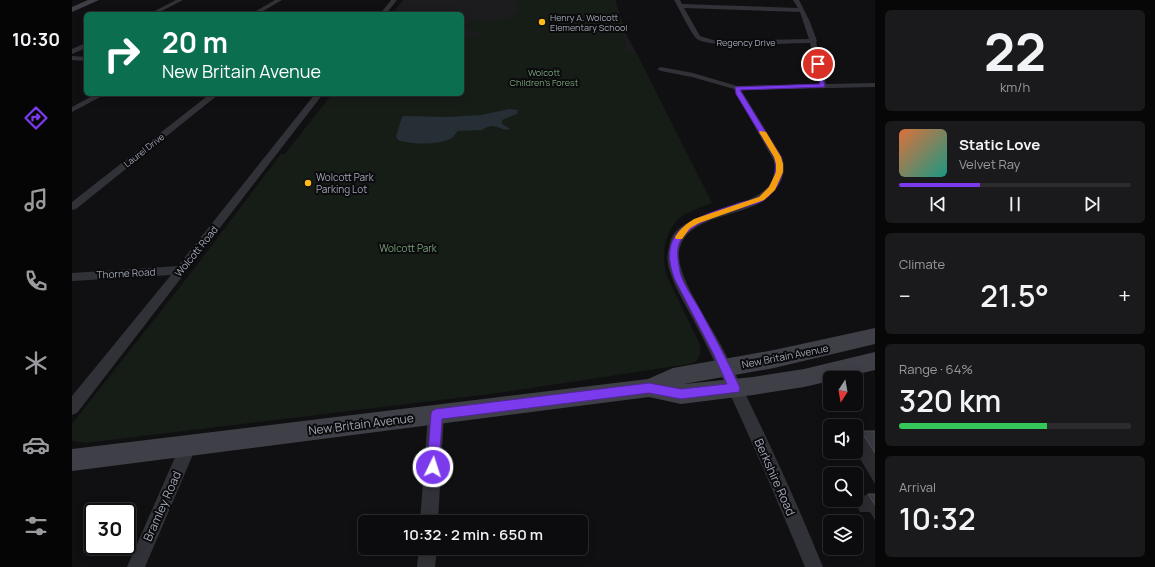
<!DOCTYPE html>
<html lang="en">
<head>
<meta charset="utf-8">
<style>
  :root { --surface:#0c0c0e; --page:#1a1a1c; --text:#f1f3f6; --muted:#9a9b9e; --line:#2c2c2e; --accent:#7c3aed }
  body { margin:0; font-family:Manrope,sans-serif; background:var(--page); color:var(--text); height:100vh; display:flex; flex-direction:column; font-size:15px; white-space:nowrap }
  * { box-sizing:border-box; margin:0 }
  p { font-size:13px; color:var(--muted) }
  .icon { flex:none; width:22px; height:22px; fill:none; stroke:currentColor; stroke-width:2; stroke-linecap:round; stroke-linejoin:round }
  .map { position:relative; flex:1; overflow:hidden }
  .panel { display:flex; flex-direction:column; gap:10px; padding:10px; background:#070708; width:280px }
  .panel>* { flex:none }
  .top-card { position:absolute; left:12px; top:12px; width:380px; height:84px; border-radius:6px; box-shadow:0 2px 10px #0003,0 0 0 1px var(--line); background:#0b6e4f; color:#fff; overflow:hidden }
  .needle { width:26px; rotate:191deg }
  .buttons { position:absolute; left:751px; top:371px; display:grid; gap:8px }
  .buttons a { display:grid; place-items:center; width:40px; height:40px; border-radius:6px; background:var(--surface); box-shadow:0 2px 10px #0003,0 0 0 1px var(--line); font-size:20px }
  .speed { position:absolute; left:12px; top:503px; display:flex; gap:8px; font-size:20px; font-weight:700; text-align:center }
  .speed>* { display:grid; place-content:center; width:52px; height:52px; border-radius:50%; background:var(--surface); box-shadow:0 2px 10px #0003,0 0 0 1px var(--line); line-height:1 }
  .speed .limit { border:2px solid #111; border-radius:6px; background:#fff; color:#111 }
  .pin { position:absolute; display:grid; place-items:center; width:34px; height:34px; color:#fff; margin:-17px; border:2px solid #fff; border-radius:50%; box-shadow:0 1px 4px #0007 }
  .me { position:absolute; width:44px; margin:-22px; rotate:4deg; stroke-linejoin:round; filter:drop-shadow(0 0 3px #0008) }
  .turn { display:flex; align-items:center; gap:14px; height:84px; padding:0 12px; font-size:18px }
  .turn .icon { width:52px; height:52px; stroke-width:2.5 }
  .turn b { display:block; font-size:28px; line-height:34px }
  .big { font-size:30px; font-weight:600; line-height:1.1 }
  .panel .widget { flex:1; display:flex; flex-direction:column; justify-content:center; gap:6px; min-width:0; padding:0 14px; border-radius:6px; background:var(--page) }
  .panel .dial { align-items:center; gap:0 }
  .dial b { font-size:52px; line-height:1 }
  .song { display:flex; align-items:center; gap:12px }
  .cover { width:48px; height:48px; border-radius:6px; background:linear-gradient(135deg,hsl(20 70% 55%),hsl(170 70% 35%)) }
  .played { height:4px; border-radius:2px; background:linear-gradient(90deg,var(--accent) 35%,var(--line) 35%) }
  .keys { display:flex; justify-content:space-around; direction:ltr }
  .heat { display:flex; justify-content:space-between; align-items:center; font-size:22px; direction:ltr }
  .charge { height:6px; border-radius:3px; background:linear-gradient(90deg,#34c759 64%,var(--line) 0) }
  .trip { position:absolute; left:286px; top:515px; width:230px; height:40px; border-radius:6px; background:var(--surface); box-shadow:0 2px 10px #0003,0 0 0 1px var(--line); font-weight:600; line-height:40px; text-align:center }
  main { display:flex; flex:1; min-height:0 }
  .tab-bar { display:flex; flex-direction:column; width:72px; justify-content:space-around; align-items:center; background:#050506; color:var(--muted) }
  .tab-bar .icon { width:28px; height:28px }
  .tab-bar .current { color:var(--accent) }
  .tab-bar b { font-size:18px; color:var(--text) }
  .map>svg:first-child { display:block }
  .built { fill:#1c1c1f }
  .green { fill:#161d17 }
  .water { fill:#262e36 }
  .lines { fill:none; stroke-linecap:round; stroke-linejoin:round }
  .street { fill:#313237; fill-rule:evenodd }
  .secondary { fill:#3f4047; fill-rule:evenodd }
  .wall { fill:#2c2c30 }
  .building { fill:#38393e; stroke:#484a51 }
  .route { fill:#7c3aed; stroke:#51269a }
  .slow { fill:#f59e0b }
  .poi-dot { fill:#ffbb1b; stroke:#0b0b0d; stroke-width:1.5 }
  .labels { text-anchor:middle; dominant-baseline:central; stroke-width:4; stroke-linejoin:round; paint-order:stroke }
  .far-poi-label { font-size:9px; fill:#a0a5b4; stroke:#0b0b0d; text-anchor:start }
  .far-street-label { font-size:9px; fill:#a0a5b4; stroke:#0b0b0d }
  .far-park-label { font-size:9px; fill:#75a179; stroke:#0b0b0d }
  .poi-label { font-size:10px; fill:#a0a5b4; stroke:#0b0b0d; text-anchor:start }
  .park-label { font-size:10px; fill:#75a179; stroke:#0b0b0d }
  .street-label { font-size:10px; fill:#a0a5b4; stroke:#0b0b0d }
  .near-street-label { font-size:12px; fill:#a0a5b4; stroke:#0b0b0d }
</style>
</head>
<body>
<main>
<nav class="tab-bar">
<b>10:30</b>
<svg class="icon current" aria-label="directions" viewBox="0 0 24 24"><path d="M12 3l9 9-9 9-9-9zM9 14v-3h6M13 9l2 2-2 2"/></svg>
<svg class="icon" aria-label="music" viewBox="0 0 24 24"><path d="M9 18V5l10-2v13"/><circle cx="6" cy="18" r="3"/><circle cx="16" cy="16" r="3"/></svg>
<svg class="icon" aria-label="phone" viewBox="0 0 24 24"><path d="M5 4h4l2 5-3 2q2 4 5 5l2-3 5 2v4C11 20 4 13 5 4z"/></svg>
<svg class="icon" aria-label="climate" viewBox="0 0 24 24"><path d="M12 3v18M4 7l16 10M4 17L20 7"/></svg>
<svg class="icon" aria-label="car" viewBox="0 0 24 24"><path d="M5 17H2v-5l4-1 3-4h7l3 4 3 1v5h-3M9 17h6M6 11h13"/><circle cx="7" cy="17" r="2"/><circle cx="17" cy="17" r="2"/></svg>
<svg class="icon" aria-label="filters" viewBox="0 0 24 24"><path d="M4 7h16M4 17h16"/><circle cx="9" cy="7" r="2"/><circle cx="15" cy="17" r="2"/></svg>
</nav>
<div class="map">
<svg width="803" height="567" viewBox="0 0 803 567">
  <rect width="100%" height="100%" fill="#101012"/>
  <path class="built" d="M331 0H543L554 34 565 54 489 45 390 57V14H320Z"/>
  <path class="green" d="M452 0H543L553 31 554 52 565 54 640 203C630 207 617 211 609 217 591 232 590 254 594 274L628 345C629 356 627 362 617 364L426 393 13 443 0 441V424L125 265 209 154H213L260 94H390V38L410 36 393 26 401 20 422 21 440 17 446 12V7L443 3Z"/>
  <path class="water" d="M437 109 446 110 445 114 430 120V124L438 129C428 132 423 120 410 130L386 131C384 133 382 136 380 138 369 145 337 145 326 140L324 136 326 130 330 117 333 116 375 117 409 115Z"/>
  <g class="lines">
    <g class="street">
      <path d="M104 0H111L84 14H77Z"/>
      <path d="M203 0H210L186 14H179Z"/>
      <path d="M319 0H325L314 14H308Z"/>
      <path d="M602 0H608L610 4 726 8 721 0H727L738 22 745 41 744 42 754 84 803 83V87L669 90 710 157C714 168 712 179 704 188 701 192 698 196 694 199 668 218 610 215 607 254 605 277 640 327 651 349 687 420 721 493 751 567H733C698 484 663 399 621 319 613 304 592 270 596 253 597 247 598 240 601 235 622 205 713 210 702 161L662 89 620 77 589 71 585 69 589 67 621 73 665 86 747 84 738 43C717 43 639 49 625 39 619 34 607 8 602 0ZM612 8 728 12 737 39 644 41 628 36Z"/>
      <path d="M14 43V48L0 54V49Z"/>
      <path d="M0 56 14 57V61L0 60Z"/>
      <path d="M24 94H34L0 112V107Z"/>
      <path d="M138 94H147L4 209 0 210V202Z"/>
      <path d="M243 94H251L5 413 0 415V396L99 275 0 281V273L106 266Z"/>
      <path d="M364 407 369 409 372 414 366 522H348L356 414 359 409Z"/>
      <path d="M117 437 123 439 125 445 73 567H55L111 439Z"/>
      <path d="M347 548H365L363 567H345Z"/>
    </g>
    <g class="secondary">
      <path d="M16 0H27L0 12V7Z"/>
      <path d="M803 328V344L702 368 612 384 681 377 732 369 803 352V370L769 378H758V381L732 387 681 395 609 404 577 397 0 471V449L576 379 601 368 702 350Z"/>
    </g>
  </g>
  <g class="wall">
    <path d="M789 431H803V484L784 452V434Z"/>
    <path d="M796 494H803V520L798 512H788L782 500H784V499Z"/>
  </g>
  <g class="building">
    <path d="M789 431H803V453Z"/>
    <path d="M796 494H803V505Z"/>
  </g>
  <path class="route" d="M744 62 748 64 753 87 668 90 709 157C714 173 707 189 693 199 689 203 682 204 676 206 655 213 611 222 606 248 605 253 606 261 607 266 608 281 621 297 628 310 642 336 656 361 668 388L667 392 609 399 577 393 370 419 367 467 365 471 361 473 357 471 355 467 359 414 360 411 364 409 577 383 609 389 655 384 642 355 603 280C582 227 626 217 667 203 673 201 682 200 687 197 701 188 706 171 702 157L664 94 663 87 748 84Z"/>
  <path class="slow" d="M688 131 694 132 709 157 711 164V172L703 190 692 200 627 223 618 228 610 239H604L603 237C608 229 614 224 622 219L687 197 697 187 704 172V164L702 157 687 132Z"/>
  <g class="poi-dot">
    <circle cx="470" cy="22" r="4"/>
    <circle cx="236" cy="183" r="4"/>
  </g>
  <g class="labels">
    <g class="far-poi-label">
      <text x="478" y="17">Henry A. Wolcott<tspan x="478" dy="10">Elementary School</tspan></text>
    </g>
    <g class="far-street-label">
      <text x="674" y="42">Regency Drive</text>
      <text transform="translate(72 150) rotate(-38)">Laurel Drive</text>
    </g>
    <g class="far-park-label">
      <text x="472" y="72">Wolcott<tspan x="472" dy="10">Children's Forest</tspan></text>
    </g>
    <g class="poi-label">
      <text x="244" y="177">Wolcott Park<tspan x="244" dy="12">Parking Lot</tspan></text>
    </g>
    <g class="park-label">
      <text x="336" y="248">Wolcott Park</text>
    </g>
    <g class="street-label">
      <text transform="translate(124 251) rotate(-51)">Wolcott Road</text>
      <text transform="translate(54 273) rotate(-3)">Thorne Road</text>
      <text transform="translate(713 356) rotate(-11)">New Britain Avenue</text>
    </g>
    <g class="near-street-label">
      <text transform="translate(289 424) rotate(-7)">New Britain Avenue</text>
      <text transform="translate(703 477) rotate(66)">Berkshire Road</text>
      <text transform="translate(90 506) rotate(-66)">Bramley Road</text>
    </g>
  </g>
</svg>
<div class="buttons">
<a><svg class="needle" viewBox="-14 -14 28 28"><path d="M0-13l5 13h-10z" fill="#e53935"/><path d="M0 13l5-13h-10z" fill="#9a9b9e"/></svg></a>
<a><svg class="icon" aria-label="sound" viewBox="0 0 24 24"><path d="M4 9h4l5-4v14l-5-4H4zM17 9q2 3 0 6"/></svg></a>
<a><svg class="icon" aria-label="search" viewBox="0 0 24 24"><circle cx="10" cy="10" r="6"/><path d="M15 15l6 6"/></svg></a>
<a><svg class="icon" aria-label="layers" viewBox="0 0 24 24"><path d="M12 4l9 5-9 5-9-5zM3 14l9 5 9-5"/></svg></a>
</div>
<div class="speed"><div class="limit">30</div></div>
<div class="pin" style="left:746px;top:64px;background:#d93025"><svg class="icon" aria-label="arrive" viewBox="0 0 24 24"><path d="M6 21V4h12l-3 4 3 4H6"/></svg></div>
<svg class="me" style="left:361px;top:467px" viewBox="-20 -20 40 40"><circle r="17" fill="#7c3aed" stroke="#fff" stroke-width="3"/><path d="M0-11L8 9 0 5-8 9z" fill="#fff"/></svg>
<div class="trip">10:32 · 2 min · 650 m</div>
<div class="top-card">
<div class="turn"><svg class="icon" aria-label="right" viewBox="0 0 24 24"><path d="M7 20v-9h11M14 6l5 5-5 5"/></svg><div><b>20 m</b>New Britain Avenue</div></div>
</div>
</div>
<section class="panel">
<div class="widget dial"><b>22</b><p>km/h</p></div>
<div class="widget">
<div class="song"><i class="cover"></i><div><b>Static Love</b><p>Velvet Ray</p></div></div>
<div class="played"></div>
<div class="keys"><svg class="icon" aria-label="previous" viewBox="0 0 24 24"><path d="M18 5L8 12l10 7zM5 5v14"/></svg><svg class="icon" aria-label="pause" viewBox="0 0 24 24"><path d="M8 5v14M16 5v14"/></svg><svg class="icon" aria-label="next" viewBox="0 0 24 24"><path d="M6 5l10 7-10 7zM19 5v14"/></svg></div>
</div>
<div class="widget"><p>Climate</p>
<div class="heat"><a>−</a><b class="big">21.5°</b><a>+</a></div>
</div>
<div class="widget"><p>Range · 64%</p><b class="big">320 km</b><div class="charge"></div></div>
<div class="widget"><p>Arrival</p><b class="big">10:32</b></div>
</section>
</main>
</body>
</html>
